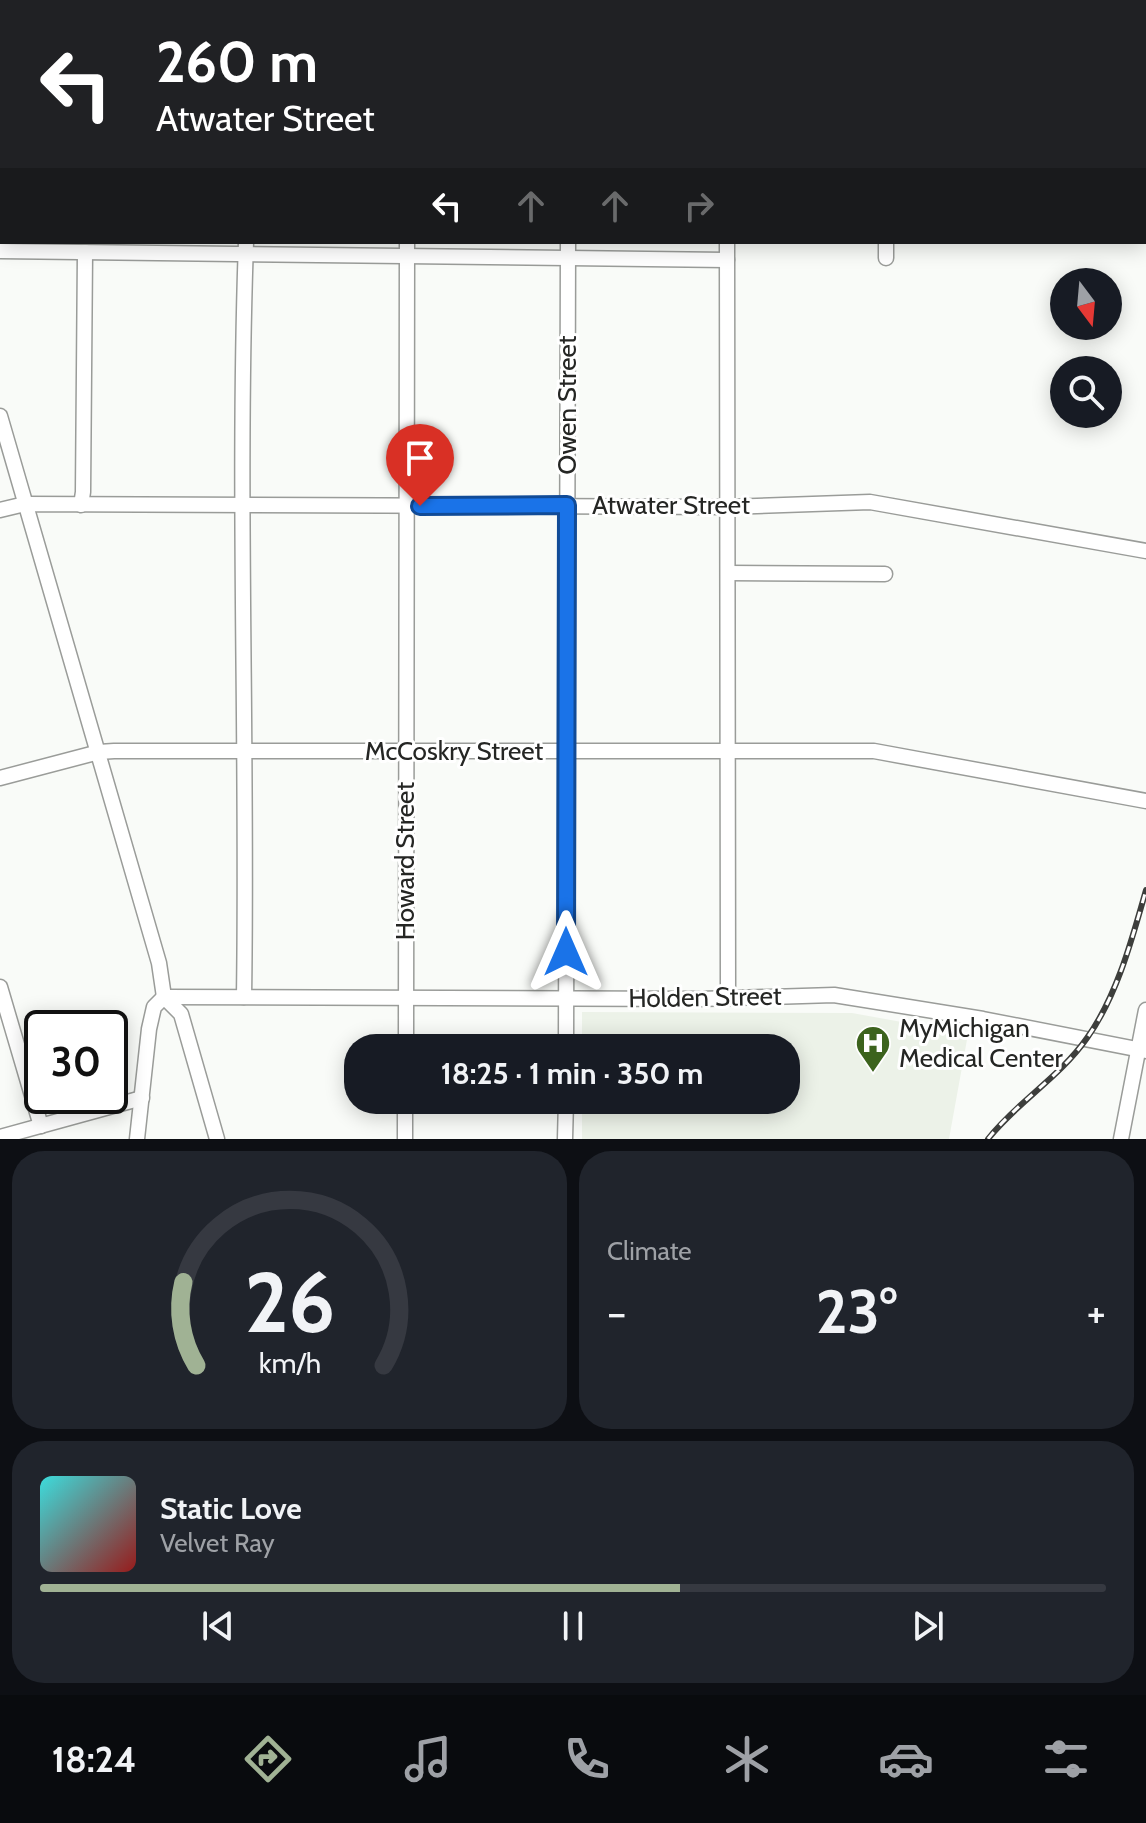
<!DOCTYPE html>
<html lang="en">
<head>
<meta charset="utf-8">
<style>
  :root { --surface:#171b24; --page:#20242c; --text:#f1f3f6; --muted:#9ea1a6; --line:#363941; --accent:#a0b294 }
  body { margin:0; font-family:Cabin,sans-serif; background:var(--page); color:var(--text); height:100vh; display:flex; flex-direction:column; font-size:30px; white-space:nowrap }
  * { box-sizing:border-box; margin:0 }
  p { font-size:26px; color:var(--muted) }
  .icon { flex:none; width:44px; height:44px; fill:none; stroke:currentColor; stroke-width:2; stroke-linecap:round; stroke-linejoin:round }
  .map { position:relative; height:1139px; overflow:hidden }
  .sheet { display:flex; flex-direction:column; gap:12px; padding:12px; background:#0d0f14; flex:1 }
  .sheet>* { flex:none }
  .hud { position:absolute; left:0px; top:0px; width:1146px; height:244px; box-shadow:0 4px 20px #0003; background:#202124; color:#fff; overflow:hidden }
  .needle { width:52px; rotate:164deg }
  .fabs { position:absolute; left:1050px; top:268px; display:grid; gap:16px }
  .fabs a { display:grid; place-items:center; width:72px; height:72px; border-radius:50%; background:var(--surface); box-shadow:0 4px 20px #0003; font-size:40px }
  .speed { position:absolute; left:24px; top:1010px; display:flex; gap:16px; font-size:40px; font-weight:700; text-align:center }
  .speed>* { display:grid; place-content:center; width:104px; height:104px; border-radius:50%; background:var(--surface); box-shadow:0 4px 20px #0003; line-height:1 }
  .speed .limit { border:4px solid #111; border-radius:12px; background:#fff; color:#111 }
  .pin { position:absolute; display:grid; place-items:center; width:68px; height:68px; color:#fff; margin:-82px -34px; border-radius:50% 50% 50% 0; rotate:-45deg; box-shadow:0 0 8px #0007 }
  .pin .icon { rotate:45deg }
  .me { position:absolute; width:88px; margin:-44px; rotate:0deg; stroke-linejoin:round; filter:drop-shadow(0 0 6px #0008) }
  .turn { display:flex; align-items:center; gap:28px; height:168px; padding:0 24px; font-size:36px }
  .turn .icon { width:104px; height:104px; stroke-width:2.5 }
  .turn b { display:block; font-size:56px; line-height:68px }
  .lanes { display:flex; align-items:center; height:76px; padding:0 24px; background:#0003; justify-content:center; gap:40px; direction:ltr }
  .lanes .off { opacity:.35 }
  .big { font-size:60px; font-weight:700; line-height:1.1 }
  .sheet .widget { flex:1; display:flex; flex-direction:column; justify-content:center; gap:12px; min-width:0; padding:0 28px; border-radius:32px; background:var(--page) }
  .sheet .dial { align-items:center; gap:0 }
  .dial svg { height:208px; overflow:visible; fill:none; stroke:var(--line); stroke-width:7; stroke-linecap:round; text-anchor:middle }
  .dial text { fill:var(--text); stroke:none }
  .song { display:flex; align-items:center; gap:24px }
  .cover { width:96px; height:96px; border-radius:12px; background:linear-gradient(135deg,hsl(180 70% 55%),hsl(0 70% 35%)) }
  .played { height:8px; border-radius:4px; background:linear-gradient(90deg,var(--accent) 60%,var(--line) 60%) }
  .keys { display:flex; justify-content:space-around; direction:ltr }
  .heat { display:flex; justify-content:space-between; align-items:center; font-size:44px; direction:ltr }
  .sheet .tiles { flex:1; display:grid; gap:12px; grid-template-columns:1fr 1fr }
  .widget:last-child { grid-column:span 2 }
  .trip { position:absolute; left:344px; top:1034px; width:456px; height:80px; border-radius:32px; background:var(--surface); box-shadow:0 4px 20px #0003; font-weight:700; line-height:80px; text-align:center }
  .menu { display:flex; height:128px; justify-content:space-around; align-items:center; background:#090b0e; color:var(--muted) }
  .menu .icon { width:56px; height:56px }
  .menu .on { color:var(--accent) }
  .menu b { font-size:36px; color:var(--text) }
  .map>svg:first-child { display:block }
  .built { fill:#ecf2e8 }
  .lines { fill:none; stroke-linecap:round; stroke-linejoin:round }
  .minor-casing { stroke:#9a9c99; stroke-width:17 }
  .secondary-casing { stroke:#9a9c99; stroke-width:21 }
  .minor { stroke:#fff; stroke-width:14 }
  .secondary { stroke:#fff; stroke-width:18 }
  .rail-casing { stroke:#3d3e3c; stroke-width:6 }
  .rail { stroke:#fff; stroke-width:3; stroke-dasharray:9; stroke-linecap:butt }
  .route-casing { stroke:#114b97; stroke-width:20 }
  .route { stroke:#1a73e8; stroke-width:14 }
  .labels { text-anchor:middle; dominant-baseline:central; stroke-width:6; stroke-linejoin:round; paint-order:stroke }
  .street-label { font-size:26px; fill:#252624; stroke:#fff }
  .poi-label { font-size:26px; fill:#252624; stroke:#fff; text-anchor:start }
</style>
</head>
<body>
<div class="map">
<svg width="1146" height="1139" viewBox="0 0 1146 1139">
  <rect width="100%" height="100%" fill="#f9fbf8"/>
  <path class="built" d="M582 1012 852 1013 968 1034 949 1139H582V1100H786V1048H582Z"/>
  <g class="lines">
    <g class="minor-casing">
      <g id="minor">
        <path d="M572 0V2"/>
        <path d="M87 2V0"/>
        <path d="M248 2V0"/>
        <path d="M409 2V0"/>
        <path d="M732 2V0"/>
        <path d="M892 2V0"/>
        <path d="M1053 2V0"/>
        <path d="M727 242 728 998"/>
        <path d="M0 251 727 260"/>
        <path d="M886 258V242"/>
        <path d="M0 416 159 963 164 997"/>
        <path d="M81 505 83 492 85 252"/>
        <path d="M0 510 25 504 728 507 870 502 1146 551"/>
        <path d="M728 573 885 574"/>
        <path d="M0 778 99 752 114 751H874L1146 801"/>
        <path d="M0 987 41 1126"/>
        <path d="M164 997 700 999 834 995 983 1019 1146 1051"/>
        <path d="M164 997 181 1014 217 1139"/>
        <path d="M244 997C248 745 237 494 246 242"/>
        <path d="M406 1048 407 242"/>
        <path d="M566 1048 568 242"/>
        <path d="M0 1137 142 1098"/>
        <path d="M137 1139 149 1029 154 1007 164 997"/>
        <path d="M405 1139V1100"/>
        <path d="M565 1139 566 1100"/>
        <path d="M1121 1139 1146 1010"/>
      </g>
    </g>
    <g class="secondary-casing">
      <g id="secondary">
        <path d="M0 5H2"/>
        <path d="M1144 170 1146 171"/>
      </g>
    </g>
    <use href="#minor" class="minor"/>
    <use href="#secondary" class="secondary"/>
    <g class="rail-casing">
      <path id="rail" d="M988 1139C1017 1102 1060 1077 1087 1038 1117 996 1132 939 1146 890"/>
    </g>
    <use href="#rail" class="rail"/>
  </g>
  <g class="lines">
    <g class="route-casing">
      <path id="route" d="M420 506 567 505 566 952"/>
    </g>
    <use href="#route" class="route"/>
  </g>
  <defs>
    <g id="hospital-pin" transform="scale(1.8)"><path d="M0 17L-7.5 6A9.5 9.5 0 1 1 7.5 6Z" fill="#3c631d" stroke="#fff"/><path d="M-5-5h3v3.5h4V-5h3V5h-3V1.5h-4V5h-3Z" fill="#fff"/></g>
  </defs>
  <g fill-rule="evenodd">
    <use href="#hospital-pin" x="873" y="1043"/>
  </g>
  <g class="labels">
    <g class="street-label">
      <text transform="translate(567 405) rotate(-90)">Owen Street</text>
      <text x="671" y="505">Atwater Street</text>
      <text x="454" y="751">McCoskry Street</text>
      <text transform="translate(405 861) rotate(-90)">Howard Street</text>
      <text transform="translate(705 997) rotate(-1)">Holden Street</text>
    </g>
    <g class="poi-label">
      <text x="899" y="1028">MyMichigan<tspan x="899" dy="30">Medical Center</tspan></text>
    </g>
  </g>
</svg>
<div class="fabs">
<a><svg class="needle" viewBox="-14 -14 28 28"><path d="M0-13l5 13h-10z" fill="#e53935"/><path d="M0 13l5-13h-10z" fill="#9ea1a6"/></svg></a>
<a><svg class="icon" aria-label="search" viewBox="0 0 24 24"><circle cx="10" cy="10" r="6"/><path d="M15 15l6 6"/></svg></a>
</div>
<div class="speed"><div class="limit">30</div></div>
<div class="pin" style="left:420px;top:506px;background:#d93025"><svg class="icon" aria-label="arrive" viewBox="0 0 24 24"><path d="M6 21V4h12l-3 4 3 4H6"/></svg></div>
<svg class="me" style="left:566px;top:952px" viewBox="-20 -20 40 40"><path d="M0-17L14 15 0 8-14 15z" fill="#1a73e8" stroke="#fff" stroke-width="4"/></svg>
<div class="trip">18:25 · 1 min · 350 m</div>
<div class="hud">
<div class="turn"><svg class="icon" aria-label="left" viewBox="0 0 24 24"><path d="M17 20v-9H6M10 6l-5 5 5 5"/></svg><div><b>260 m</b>Atwater Street</div></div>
<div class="lanes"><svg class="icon" aria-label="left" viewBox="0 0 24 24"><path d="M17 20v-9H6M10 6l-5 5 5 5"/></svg><svg class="icon off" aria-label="ahead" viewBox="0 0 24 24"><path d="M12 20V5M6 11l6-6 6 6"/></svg><svg class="icon off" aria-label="ahead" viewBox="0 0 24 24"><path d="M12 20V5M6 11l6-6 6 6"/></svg><svg class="icon off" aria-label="right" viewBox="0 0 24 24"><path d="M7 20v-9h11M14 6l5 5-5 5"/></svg></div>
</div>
</div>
<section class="sheet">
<div class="tiles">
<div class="widget dial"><svg viewBox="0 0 100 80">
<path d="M14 69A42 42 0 1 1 86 69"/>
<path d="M14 69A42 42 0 0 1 9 37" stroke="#a0b294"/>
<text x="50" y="56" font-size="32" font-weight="700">26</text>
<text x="50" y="72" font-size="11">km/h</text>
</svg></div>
<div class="widget"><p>Climate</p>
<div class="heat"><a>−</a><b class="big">23°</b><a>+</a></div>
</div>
<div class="widget">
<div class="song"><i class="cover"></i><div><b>Static Love</b><p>Velvet Ray</p></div></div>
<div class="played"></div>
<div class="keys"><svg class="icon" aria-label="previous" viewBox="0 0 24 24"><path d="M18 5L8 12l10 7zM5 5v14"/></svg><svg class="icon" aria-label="pause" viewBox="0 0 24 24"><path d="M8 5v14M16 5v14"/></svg><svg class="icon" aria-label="next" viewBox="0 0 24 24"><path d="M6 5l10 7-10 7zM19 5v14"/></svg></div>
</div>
</div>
</section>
<nav class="menu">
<b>18:24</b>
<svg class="icon on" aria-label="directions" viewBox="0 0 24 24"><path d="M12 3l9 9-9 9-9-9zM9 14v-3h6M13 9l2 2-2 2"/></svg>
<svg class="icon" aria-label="music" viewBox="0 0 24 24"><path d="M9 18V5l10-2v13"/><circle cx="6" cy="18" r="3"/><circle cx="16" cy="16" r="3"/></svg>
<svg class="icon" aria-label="phone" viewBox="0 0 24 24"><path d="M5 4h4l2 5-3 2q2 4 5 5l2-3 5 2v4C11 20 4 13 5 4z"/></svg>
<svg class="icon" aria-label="climate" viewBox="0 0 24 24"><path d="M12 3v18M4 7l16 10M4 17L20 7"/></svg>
<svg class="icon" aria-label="car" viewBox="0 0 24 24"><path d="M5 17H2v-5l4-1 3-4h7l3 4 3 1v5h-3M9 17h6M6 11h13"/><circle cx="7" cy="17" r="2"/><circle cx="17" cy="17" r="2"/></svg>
<svg class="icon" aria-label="filters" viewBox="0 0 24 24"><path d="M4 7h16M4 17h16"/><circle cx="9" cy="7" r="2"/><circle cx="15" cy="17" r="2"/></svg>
</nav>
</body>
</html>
